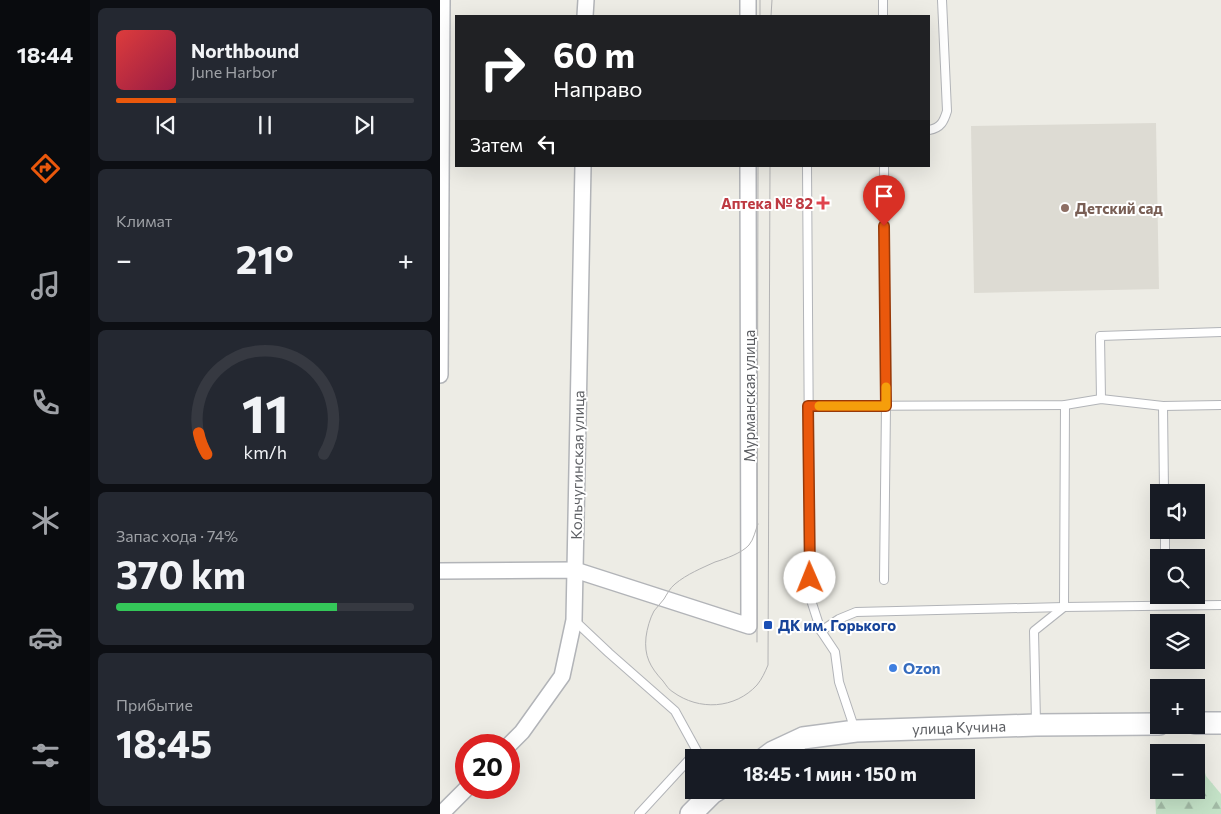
<!DOCTYPE html>
<html lang="ru">
<head>
<meta charset="utf-8">
<style>
  :root { --surface:#171b24; --page:#242831; --text:#f1f3f6; --muted:#9ea1a6; --line:#363941; --accent:#ea580c }
  body { margin:0; font-family:Commissioner,sans-serif; background:var(--page); color:var(--text); height:100vh; display:flex; flex-direction:column; font-size:19px; white-space:nowrap }
  * { box-sizing:border-box; margin:0 }
  p { font-size:16px; color:var(--muted) }
  .icon { flex:none; width:28px; height:28px; fill:none; stroke:currentColor; stroke-width:2; stroke-linecap:round; stroke-linejoin:round }
  .map { position:relative; flex:1; overflow:hidden }
  .sheet { display:flex; flex-direction:column; gap:8px; padding:8px; background:#0d0f14; width:350px }
  .sheet>* { flex:none }
  .guide { position:absolute; left:15px; top:15px; width:475px; height:152px; border-radius:0px; box-shadow:0 5px 20px #0002; background:#202124; color:#fff; overflow:hidden }
  .buttons { position:absolute; left:710px; top:484px; display:grid; gap:10px }
  .buttons a { display:grid; place-items:center; width:55px; height:55px; border-radius:0px; background:var(--surface); box-shadow:0 5px 20px #0002; font-size:25px }
  .speed { position:absolute; left:15px; top:734px; display:flex; gap:10px; font-size:25px; font-weight:700; text-align:center }
  .speed>* { display:grid; place-content:center; width:65px; height:65px; border-radius:50%; background:var(--surface); box-shadow:0 5px 20px #0002; line-height:1 }
  .speed .limit { border:8px solid #d22; background:#fff; color:#111 }
  .pin { position:absolute; display:grid; place-items:center; width:42px; height:42px; color:#fff; margin:-51px -21px; border-radius:50% 50% 50% 0; rotate:-45deg; box-shadow:0 0 5px #0007 }
  .pin .icon { rotate:45deg }
  .me { position:absolute; width:55px; margin:-28px; rotate:359deg; stroke-linejoin:round; filter:drop-shadow(0 0 4px #0008) }
  .turn { display:flex; align-items:center; gap:18px; height:105px; padding:0 15px; font-size:22px }
  .turn .icon { width:65px; height:65px; stroke-width:2.5 }
  .turn b { display:block; font-size:35px; line-height:42px }
  .then { display:flex; align-items:center; height:48px; padding:0 15px; background:#0003; gap:10px; font-size:19px }
  .big { font-size:38px; font-weight:700; line-height:1.1 }
  .sheet .card { flex:1; display:flex; flex-direction:column; justify-content:center; gap:8px; min-width:0; padding:0 18px; border-radius:8px; background:var(--page) }
  .sheet .dial { align-items:center; gap:0 }
  .dial svg { height:130px; overflow:visible; fill:none; stroke:var(--line); stroke-width:7; stroke-linecap:round; text-anchor:middle }
  .dial text { fill:var(--text); stroke:none }
  .song { display:flex; align-items:center; gap:15px }
  .cover { width:60px; height:60px; border-radius:8px; background:linear-gradient(135deg,hsl(0 70% 55%),hsl(340 70% 35%)) }
  .played { height:5px; border-radius:2px; background:linear-gradient(90deg,var(--accent) 20%,var(--line) 20%) }
  .keys { display:flex; justify-content:space-around; direction:ltr }
  .heat { display:flex; justify-content:space-between; align-items:center; font-size:28px; direction:ltr }
  .charge { height:8px; border-radius:4px; background:linear-gradient(90deg,#34c759 74%,var(--line) 0) }
  .trip { position:absolute; left:245px; top:749px; width:290px; height:50px; border-radius:0px; background:var(--surface); box-shadow:0 5px 20px #0002; font-weight:700; line-height:50px; text-align:center }
  main { display:flex; flex:1; min-height:0 }
  .tab-bar { display:flex; flex-direction:column; width:90px; justify-content:space-around; align-items:center; background:#090b0e; color:var(--muted) }
  .tab-bar .icon { width:35px; height:35px }
  .tab-bar .current { color:var(--accent) }
  .tab-bar b { font-size:22px; color:var(--text) }
  .map>svg:first-child { display:block }
  .education { fill:#dddbd3 }
  .forest { fill:url(#forest-firs) }
  .lines { fill:none; stroke-linecap:round; stroke-linejoin:round }
  .lane-casing { stroke:#b2b4b8; stroke-width:10 }
  .street-casing { stroke:#b2b4b8; stroke-width:18 }
  .secondary-casing { stroke:#b4b6ba; stroke-width:24 }
  .lane { stroke:#fff; stroke-width:8 }
  .street { stroke:#fff; stroke-width:15 }
  .secondary { stroke:#fff; stroke-width:21 }
  .tram { stroke:#b3b3b4; stroke-width:1 }
  .route-casing { stroke:#983908; stroke-width:12 }
  .route { stroke:#ea580c; stroke-width:9 }
  .slow { stroke:#f59e0b; stroke-width:9 }
  .health-dot { fill:#e0444e; stroke:#fff; stroke-width:2 }
  .education-dot { fill:#8d6e63; stroke:#fff; stroke-width:2 }
  .transit-dot { fill:#1a4fb4; stroke:#fff; stroke-width:2 }
  .shop-dot { fill:#3f7fe0; stroke:#fff; stroke-width:2 }
  .labels { text-anchor:middle; dominant-baseline:central; stroke-width:4; stroke-linejoin:round; paint-order:stroke }
  .health-label { font-size:15px; font-weight:bold; fill:#be3a42; stroke:#fff; text-anchor:end }
  .education-label { font-size:15px; font-weight:bold; fill:#785e54; stroke:#fff; text-anchor:start }
  .street-label { font-size:15px; fill:#5d5f63; stroke:#fff }
  .transit-label { font-size:15px; font-weight:bold; fill:#164399; stroke:#fff; text-anchor:start }
  .shop-label { font-size:15px; font-weight:bold; fill:#366cbe; stroke:#fff; text-anchor:start }
</style>
</head>
<body>
<main>
<nav class="tab-bar">
<b>18:44</b>
<svg class="icon current" aria-label="directions" viewBox="0 0 24 24"><path d="M12 3l9 9-9 9-9-9zM9 14v-3h6M13 9l2 2-2 2"/></svg>
<svg class="icon" aria-label="music" viewBox="0 0 24 24"><path d="M9 18V5l10-2v13"/><circle cx="6" cy="18" r="3"/><circle cx="16" cy="16" r="3"/></svg>
<svg class="icon" aria-label="phone" viewBox="0 0 24 24"><path d="M5 4h4l2 5-3 2q2 4 5 5l2-3 5 2v4C11 20 4 13 5 4z"/></svg>
<svg class="icon" aria-label="climate" viewBox="0 0 24 24"><path d="M12 3v18M4 7l16 10M4 17L20 7"/></svg>
<svg class="icon" aria-label="car" viewBox="0 0 24 24"><path d="M5 17H2v-5l4-1 3-4h7l3 4 3 1v5h-3M9 17h6M6 11h13"/><circle cx="7" cy="17" r="2"/><circle cx="17" cy="17" r="2"/></svg>
<svg class="icon" aria-label="filters" viewBox="0 0 24 24"><path d="M4 7h16M4 17h16"/><circle cx="9" cy="7" r="2"/><circle cx="15" cy="17" r="2"/></svg>
</nav>
<section class="sheet">
<div class="card">
<div class="song"><i class="cover"></i><div><b>Northbound</b><p>June Harbor</p></div></div>
<div class="played"></div>
<div class="keys"><svg class="icon" aria-label="previous" viewBox="0 0 24 24"><path d="M18 5L8 12l10 7zM5 5v14"/></svg><svg class="icon" aria-label="pause" viewBox="0 0 24 24"><path d="M8 5v14M16 5v14"/></svg><svg class="icon" aria-label="next" viewBox="0 0 24 24"><path d="M6 5l10 7-10 7zM19 5v14"/></svg></div>
</div>
<div class="card"><p>Климат</p>
<div class="heat"><a>−</a><b class="big">21°</b><a>+</a></div>
</div>
<div class="card dial"><svg viewBox="0 0 100 80">
<path d="M14 69A42 42 0 1 1 86 69"/>
<path d="M14 69A42 42 0 0 1 9 56" stroke="#ea580c"/>
<text x="50" y="56" font-size="32" font-weight="700">11</text>
<text x="50" y="72" font-size="11">km/h</text>
</svg></div>
<div class="card"><p>Запас хода · 74%</p><b class="big">370 km</b><div class="charge"></div></div>
<div class="card"><p>Прибытие</p><b class="big">18:45</b></div>
</section>
<div class="map">
<svg width="781" height="814" viewBox="0 0 781 814">
  <defs>
    <pattern id="forest-firs" width="22" height="20" patternUnits="userSpaceOnUse" patternTransform="scale(1.25)"><rect width="22" height="20" fill="#c4e2c7"/><path d="M5 1l3.5 6h-7zM16 11l3.5 6h-7z" fill="#a2baa5"/></pattern>
  </defs>
  <rect width="100%" height="100%" fill="#edece5"/>
  <path class="education" d="M716 123 719 289 534 293 531 126Z"/>
  <path class="forest" d="M733 749 759 751 766 776 781 794V814H716L715 792 716 769 719 767V790H756V752H731Z"/>
  <g class="lines">
    <g class="lane-casing">
      <g id="lane">
        <path d="M443 16V0"/>
        <path d="M489 130C501 128 504 121 507 111L502 0"/>
        <path d="M367 166 370 597 381 631 395 652 399 682 415 730"/>
        <path d="M444 166 446 406 444 580"/>
        <path d="M661 399 660 336 781 332"/>
        <path d="M368 406 625 405 661 399 723 406 781 405"/>
        <path d="M723 406 724 492"/>
        <path d="M725 530V558"/>
        <path d="M134 620 169 653 235 711 257 751 199 814"/>
        <path d="M381 631 399 619 416 612 624 607 781 605"/>
        <path d="M596 723 594 631 624 607 625 405"/>
      </g>
    </g>
    <g class="street-casing">
      <g id="street">
        <path d="M308 0V16"/>
        <path d="M145 16 146 0"/>
        <path d="M0 375 2 0"/>
        <path d="M0 571 135 570 309 626 308 166"/>
        <path d="M69 745 82 732 122 676 134 620 143 166"/>
        <path d="M1 814 27 788"/>
      </g>
    </g>
    <g class="secondary-casing">
      <g id="secondary">
        <path d="M756 723H781"/>
        <path d="M325 758 333 752 363 738 416 731 596 725 719 724"/>
        <path d="M251 814 272 793 277 790"/>
      </g>
    </g>
    <use href="#lane" class="lane"/>
    <use href="#street" class="street"/>
    <use href="#secondary" class="secondary"/>
    <g class="tram">
      <path d="M320 16V0"/>
      <path d="M331 16 332 0"/>
      <path d="M318 524C315 531 314 539 309 545 302 553 285 559 275 562 262 568 247 574 235 584 230 588 227 594 224 599 221 603 217 607 214 611 210 618 207 629 206 637 204 656 210 667 223 681 226 685 229 690 233 692 259 711 295 709 317 685 322 679 325 672 328 665L330 166"/>
      <path d="M317 642 318 166"/>
    </g>
  </g>
  <g class="lines">
    <g class="route-casing">
      <path id="route" d="M370 578 368 406H446L444 226"/>
    </g>
    <use href="#route" class="route"/>
    <path class="slow" d="M379 406H446V387"/>
  </g>
  <path class="health-dot" d="M380.5 195.5h5v5h5v5h-5v5h-5v-5h-5v-5h5z"/>
  <circle class="education-dot" cx="625" cy="208" r="5"/>
  <rect class="transit-dot" x="323" y="620" width="10" height="10" rx="2.5"/>
  <circle class="shop-dot" cx="453" cy="668" r="5"/>
  <g class="labels">
    <g class="health-label">
      <text x="373" y="203">Аптека № 82</text>
    </g>
    <g class="education-label">
      <text x="635" y="208">Детский сад</text>
    </g>
    <g class="street-label">
      <text transform="translate(309 396) rotate(-90)">Мурманская улица</text>
      <text transform="translate(137 465) rotate(-89)">Кольчугинская улица</text>
      <text transform="translate(519 727) rotate(-2)">улица Кучина</text>
    </g>
    <g class="transit-label">
      <text x="338" y="625">ДК им. Горького</text>
    </g>
    <g class="shop-label">
      <text x="463" y="668">Ozon</text>
    </g>
  </g>
</svg>
<div class="buttons">
<a><svg class="icon" aria-label="sound" viewBox="0 0 24 24"><path d="M4 9h4l5-4v14l-5-4H4zM17 9q2 3 0 6"/></svg></a>
<a><svg class="icon" aria-label="search" viewBox="0 0 24 24"><circle cx="10" cy="10" r="6"/><path d="M15 15l6 6"/></svg></a>
<a><svg class="icon" aria-label="layers" viewBox="0 0 24 24"><path d="M12 4l9 5-9 5-9-5zM3 14l9 5 9-5"/></svg></a>
<a>+</a>
<a>−</a>
</div>
<div class="speed"><div class="limit">20</div></div>
<div class="pin" style="left:444px;top:226px;background:#d93025"><svg class="icon" aria-label="arrive" viewBox="0 0 24 24"><path d="M6 21V4h12l-3 4 3 4H6"/></svg></div>
<svg class="me" style="left:370px;top:578px" viewBox="-20 -20 40 40"><circle r="19" fill="#fff"/><path d="M0-13L10 11 0 6-10 11z" fill="#ea580c"/></svg>
<div class="trip">18:45 · 1 мин · 150 m</div>
<div class="guide">
<div class="turn"><svg class="icon" aria-label="right" viewBox="0 0 24 24"><path d="M7 20v-9h11M14 6l5 5-5 5"/></svg><div><b>60 m</b>Направо</div></div>
<div class="then">Затем<svg class="icon" aria-label="left" viewBox="0 0 24 24"><path d="M17 20v-9H6M10 6l-5 5 5 5"/></svg></div>
</div>
</div>
</main>
</body>
</html>
